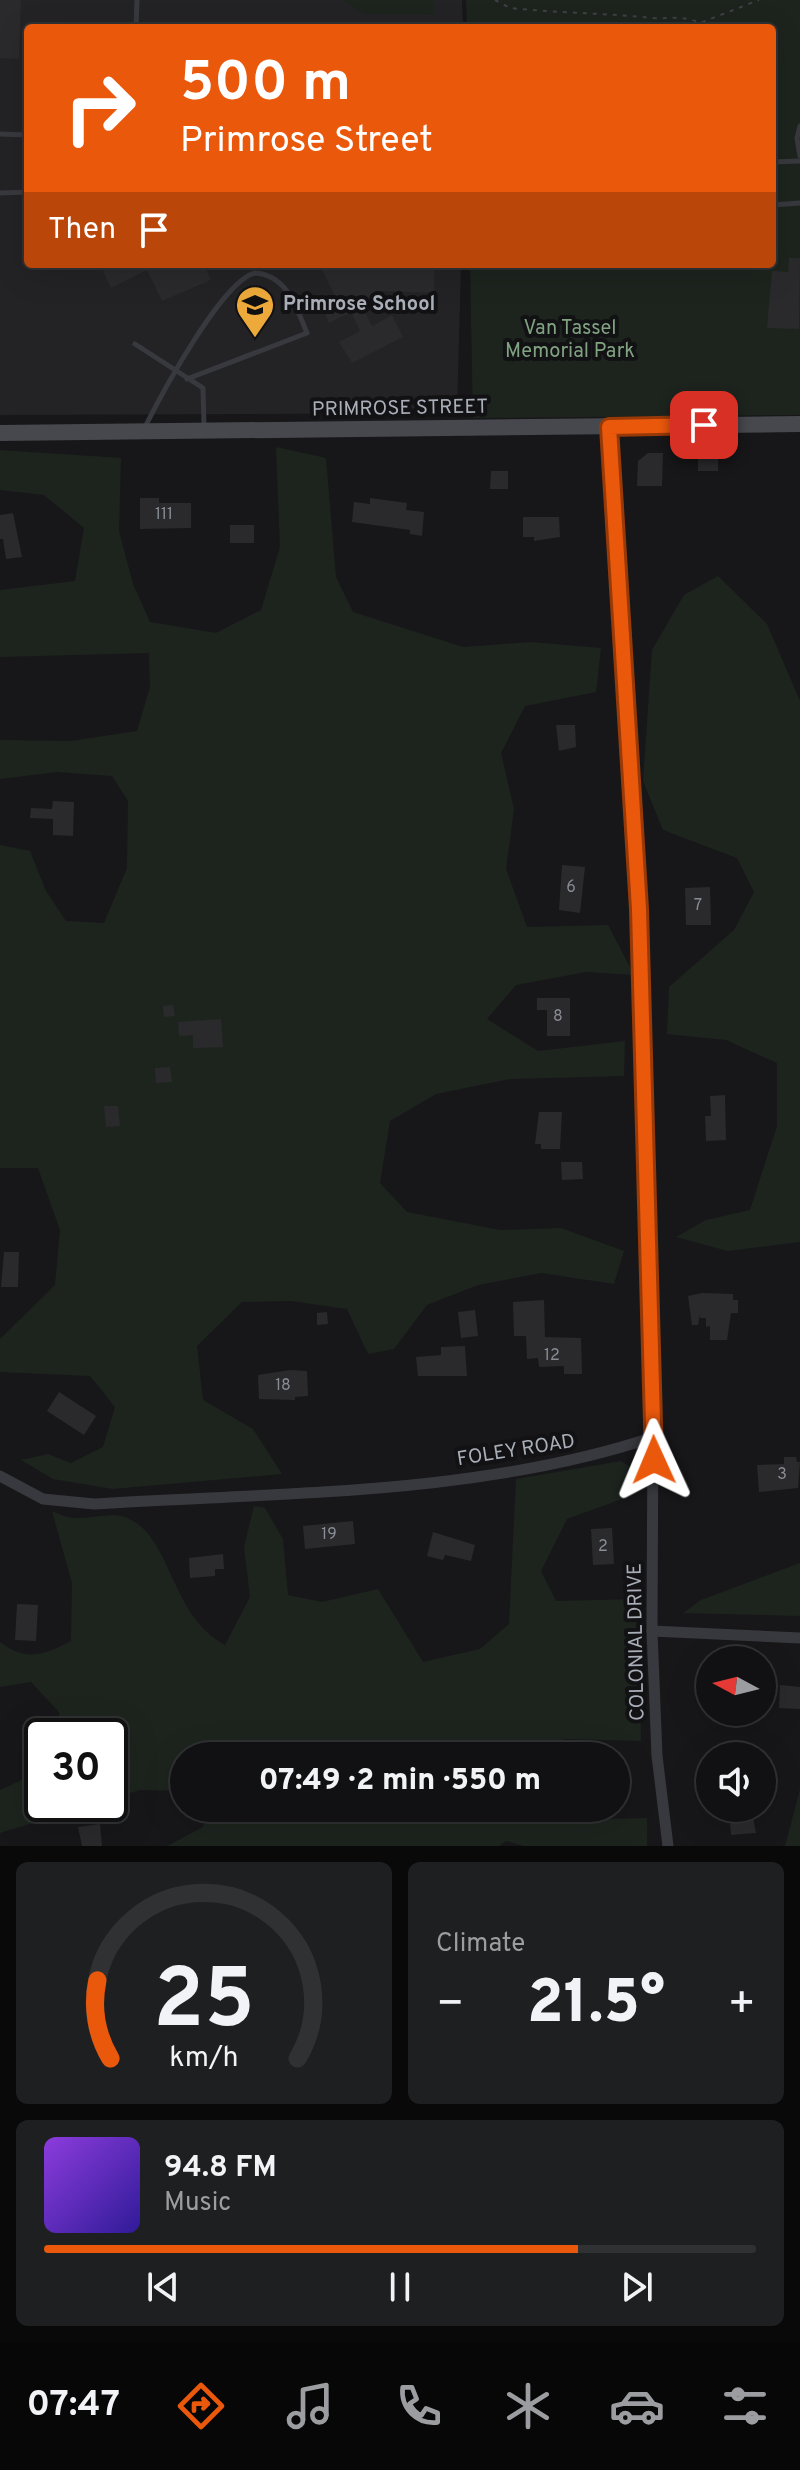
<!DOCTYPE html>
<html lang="en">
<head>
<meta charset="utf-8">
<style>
  :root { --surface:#111113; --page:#1e1f21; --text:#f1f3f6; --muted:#9c9da0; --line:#303133; --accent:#ea580c }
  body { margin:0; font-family:Overpass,sans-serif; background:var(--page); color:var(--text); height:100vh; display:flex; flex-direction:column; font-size:30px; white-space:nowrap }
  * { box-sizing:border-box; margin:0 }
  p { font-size:26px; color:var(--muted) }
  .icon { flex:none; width:44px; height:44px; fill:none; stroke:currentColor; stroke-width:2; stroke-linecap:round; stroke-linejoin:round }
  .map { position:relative; height:1846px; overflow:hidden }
  .drawer { display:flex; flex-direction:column; gap:16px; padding:16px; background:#09090a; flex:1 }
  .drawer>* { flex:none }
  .banner { position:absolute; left:24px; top:24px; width:752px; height:244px; border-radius:8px; box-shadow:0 8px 32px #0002,0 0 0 2px var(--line); background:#ea580c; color:#fff; overflow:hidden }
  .needle { width:52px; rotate:277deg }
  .fabs { position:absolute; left:696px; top:1646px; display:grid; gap:16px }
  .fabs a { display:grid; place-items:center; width:80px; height:80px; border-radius:50%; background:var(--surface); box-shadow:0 8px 32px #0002,0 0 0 2px var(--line); font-size:40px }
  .speed { position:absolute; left:24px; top:1718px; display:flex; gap:16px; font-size:40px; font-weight:700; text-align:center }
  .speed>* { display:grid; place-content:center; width:104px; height:104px; border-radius:50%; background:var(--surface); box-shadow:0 8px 32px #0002,0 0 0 2px var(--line); line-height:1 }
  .speed .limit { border:4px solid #111; border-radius:12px; background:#fff; color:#111 }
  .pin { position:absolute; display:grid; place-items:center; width:68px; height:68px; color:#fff; margin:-34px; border-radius:16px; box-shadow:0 4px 12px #0006 }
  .me { position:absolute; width:88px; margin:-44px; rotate:359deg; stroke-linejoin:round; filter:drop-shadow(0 0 6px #0008) }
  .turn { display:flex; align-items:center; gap:28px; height:168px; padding:0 24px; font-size:36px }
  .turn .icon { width:104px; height:104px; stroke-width:2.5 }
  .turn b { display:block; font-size:56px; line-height:68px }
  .then { display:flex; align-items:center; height:76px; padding:0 24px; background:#0003; gap:16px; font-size:30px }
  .big { font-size:60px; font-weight:800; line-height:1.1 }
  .drawer .card { flex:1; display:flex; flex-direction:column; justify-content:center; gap:12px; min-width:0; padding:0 28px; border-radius:12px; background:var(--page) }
  .drawer .dial { align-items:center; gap:0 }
  .dial svg { height:208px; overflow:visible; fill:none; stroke:var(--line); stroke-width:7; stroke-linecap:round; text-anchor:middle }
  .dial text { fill:var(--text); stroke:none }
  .song { display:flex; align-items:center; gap:24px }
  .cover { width:96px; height:96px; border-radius:12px; background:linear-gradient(135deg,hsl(270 70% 55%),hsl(250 70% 35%)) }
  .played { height:8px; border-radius:4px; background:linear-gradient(90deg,var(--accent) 75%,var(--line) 75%) }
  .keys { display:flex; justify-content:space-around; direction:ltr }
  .heat { display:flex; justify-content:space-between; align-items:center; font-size:44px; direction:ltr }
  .drawer .tiles { flex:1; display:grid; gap:16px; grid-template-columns:1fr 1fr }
  .card:last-child { grid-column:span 2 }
  .trip { position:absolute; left:170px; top:1742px; width:460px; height:80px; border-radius:40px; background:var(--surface); box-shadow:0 8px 32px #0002,0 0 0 2px var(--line); font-weight:800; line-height:80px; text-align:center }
  .tab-bar { display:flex; height:128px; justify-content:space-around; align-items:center; background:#070708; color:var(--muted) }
  .tab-bar .icon { width:56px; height:56px }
  .tab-bar .current { color:var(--accent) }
  .tab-bar b { font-size:36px; color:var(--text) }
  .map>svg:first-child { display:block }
  .built { fill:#232326 }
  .green { fill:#1d241e }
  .building { fill:#2a2a2d }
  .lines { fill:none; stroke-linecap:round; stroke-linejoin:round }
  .path { stroke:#3e4045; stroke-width:2; stroke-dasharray:4 6; stroke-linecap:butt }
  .service { stroke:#38393e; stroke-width:5 }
  .minor { stroke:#38393e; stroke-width:11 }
  .secondary { stroke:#46484e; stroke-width:16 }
  .route-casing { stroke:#983908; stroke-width:20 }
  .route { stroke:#ea580c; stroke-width:14 }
  .labels { text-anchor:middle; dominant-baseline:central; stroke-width:8; stroke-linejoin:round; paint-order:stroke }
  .number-label { font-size:16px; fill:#888c94 }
  .poi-label { font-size:20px; font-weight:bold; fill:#a9aeb8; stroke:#121214; text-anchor:start }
  .park-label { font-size:20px; fill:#81a382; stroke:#121214 }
  .street-label { font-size:20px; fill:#a9aeb8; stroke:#121214 }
</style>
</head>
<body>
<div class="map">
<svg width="800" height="1846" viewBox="0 0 800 1846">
  <rect width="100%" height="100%" fill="#171719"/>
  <path class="built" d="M0 0H462L463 28H28V264H461L457 413 0 415Z"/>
  <g class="green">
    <path d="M343 0H433V15L364 14Z"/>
    <path d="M466 0H800V415L473 418 470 264H772V28H467Z"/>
    <path d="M276 447 326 458 336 577 353 612 463 647 531 642 601 648 596 692 525 706 501 753 514 809 506 869 527 927 608 925 634 975 586 972 516 985 487 1019 538 1051 625 1041 624 1076 510 1079 436 1094 390 1121 380 1183 407 1212 500 1230 561 1228 624 1251 614 1284 541 1273 478 1285 427 1305 394 1349 368 1354 347 1309 291 1301 242 1302 197 1346 203 1400 253 1429 282 1474 113 1489 53 1479 21 1460 48 1454 71 1463 103 1447 115 1407 90 1376 0 1372V1339L55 1285 60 1230 38 1168H0V845L30 851 46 891 66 921 104 923 127 868 128 801 112 776 57 772 0 779V740L71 741 137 731 150 687 149 653 0 657V590L75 581 84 528 44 495 0 490V450L121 458 119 531 133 584 150 622 216 633 261 610 280 547Z"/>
    <path d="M718 576 767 624 800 701V1242L728 1251 676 1237 706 1220 750 1210 777 1126V1063L726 1040 667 1034 669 987 734 930 754 892 737 858 663 830 643 781 652 650 684 595Z"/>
    <path d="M621 1461 636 1471 622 1499 567 1519 541 1571 556 1601 638 1599 641 1741 565 1739 528 1756H184V1791L140 1790 110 1799V1736H62L59 1712 31 1682 0 1687V1642C26 1662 44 1655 71 1641L72 1583 52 1511C59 1514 67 1518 75 1518 90 1519 111 1512 125 1517 173 1535 168 1614 225 1645L250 1597 244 1547 254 1506 265 1508 283 1539 288 1595 322 1602 378 1589 423 1662 480 1649 509 1624 516 1479Z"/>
    <path d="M800 1563V1616L683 1613 701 1600Z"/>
    <path d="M42 1771V1804H95L0 1833V1790Z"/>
    <path d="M800 1789V1846H785Z"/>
    <path d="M208 1808H541L559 1820 647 1818V1846H524L506 1841 499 1846H167L203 1827Z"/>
  </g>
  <g class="building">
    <path d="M0 0H21L19 59 0 58Z"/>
    <path d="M789 258H800L799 329 767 328 772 271 788 272Z"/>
    <path d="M100 264H204L211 280 162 301 147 270 111 288Z"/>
    <path d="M319 264H434V293L380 291 382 295 362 306 372 326 392 315 403 337 352 363 339 342 360 331 351 312 329 323 319 301 334 294Z"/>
    <path d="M648 453H663L662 486H637L638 461Z"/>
    <path d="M698 454 718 455V471H698Z"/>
    <path d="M491 471H508V489H490Z"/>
    <path d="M140 498H159V503H191V528L140 529Z"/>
    <path d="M370 498 407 503 406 510 424 512 422 536 410 534V530L352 522 354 502 370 504Z"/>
    <path d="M13 513 22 557 6 559 3 539H0V515Z"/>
    <path d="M523 517H559L560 537 534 541V537H523Z"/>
    <rect x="230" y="525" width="24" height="18"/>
    <path d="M556 725H575L576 747 559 751Z"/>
    <path d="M53 801 74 802 73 836 53 835V819L30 818 31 808 52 809Z"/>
    <path d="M562 865 585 867 580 913 559 910Z"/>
    <path d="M710 887 711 925H686L685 888Z"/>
    <path d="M537 998H570V1036H547V1010H537Z"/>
    <path d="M173 1005 175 1016 164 1017 163 1006Z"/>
    <path d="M221 1019 223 1047 193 1048V1035L179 1036 178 1022Z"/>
    <path d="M170 1067 172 1082 156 1083 155 1068Z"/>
    <path d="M725 1095 726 1140 706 1141 705 1116H711L710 1096Z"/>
    <path d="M104 1106H118L120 1126 106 1127Z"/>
    <path d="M539 1112H562L560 1149H541V1144H535Z"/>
    <path d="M561 1162H582L583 1179 562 1180Z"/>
    <path d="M4 1252H19L18 1287H1Z"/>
    <path d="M702 1293 733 1294V1300H738V1313H731L727 1340H710V1326L706 1327V1318H700V1314L698 1325H692L688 1296Z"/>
    <path d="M544 1300 545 1337 581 1338 582 1374H564V1366L539 1367 538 1358 527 1359 526 1336H514L513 1302Z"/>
    <path d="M475 1310 478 1336 461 1338 458 1312Z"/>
    <path d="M327 1312 328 1324 317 1325V1313Z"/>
    <path d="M465 1346 467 1376H418L416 1357 441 1355V1347Z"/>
    <path d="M290 1370 307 1371 308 1396 295 1397V1400L259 1399 258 1375Z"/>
    <path d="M59 1392 96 1416 84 1435 47 1411Z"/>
    <path d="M784 1457H796L797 1462H800L798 1488 759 1492 757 1465 784 1464Z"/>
    <path d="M353 1521 355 1544 305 1549 303 1526Z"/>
    <path d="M612 1528 614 1564 593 1565 591 1529Z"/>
    <path d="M433 1532 475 1545 471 1561 445 1555 443 1560 427 1556Z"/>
    <path d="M223 1554 224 1569H215V1576L190 1578 189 1558Z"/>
    <path d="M17 1604 38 1605 36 1641 15 1640Z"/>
    <path d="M780 1685 800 1687V1709L779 1708Z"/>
    <path d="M729 1808H751L756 1833 731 1835Z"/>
    <path d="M100 1824 102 1846H82L78 1827Z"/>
  </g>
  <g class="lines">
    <path class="path" d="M495 0 510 8C557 13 605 13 652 18 670 19 683 15 700 23L759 0"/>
    <g class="service">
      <path d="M136 28 137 0"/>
      <path d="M800 126 797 138 800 156"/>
      <path d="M0 134 28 135"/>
      <path d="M772 162 800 161"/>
      <path d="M0 193 28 192"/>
      <path d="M772 205 800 203"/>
      <path d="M135 344 203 388 204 427"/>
      <path d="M145 427C161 395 222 281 255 273 287 275 296 307 307 333L187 379"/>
    </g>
    <g class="minor">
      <path d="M609 427 639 909 653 1419 652 1631 657 1756 668 1846"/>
      <path d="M0 1476 43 1499 94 1504C280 1492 476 1496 654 1437"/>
      <path d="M652 1631 800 1638"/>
    </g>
    <path class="secondary" d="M0 433 800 424"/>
  </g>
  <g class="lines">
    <g class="route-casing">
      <path id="route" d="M654 1460 639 909 609 427 704 425"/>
    </g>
    <use href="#route" class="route"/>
  </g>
  <defs>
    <g id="school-pin" transform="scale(2)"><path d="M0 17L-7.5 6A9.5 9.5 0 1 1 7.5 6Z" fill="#edaa3b" stroke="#121214"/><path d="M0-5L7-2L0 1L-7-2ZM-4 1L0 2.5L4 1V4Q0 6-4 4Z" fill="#111"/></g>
  </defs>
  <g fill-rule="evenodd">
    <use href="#school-pin" x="255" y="305"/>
  </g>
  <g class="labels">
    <g class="number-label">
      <text x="164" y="515">111</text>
      <text x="571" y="888">6</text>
      <text x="698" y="906">7</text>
      <text x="558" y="1017">8</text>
      <text x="552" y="1356">12</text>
      <text x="283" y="1386">18</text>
      <text x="782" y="1475">3</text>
      <text x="329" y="1535">19</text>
      <text x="603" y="1547">2</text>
    </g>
    <g class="poi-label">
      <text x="283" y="305">Primrose School</text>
    </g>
    <g class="park-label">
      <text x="570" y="329">Van Tassel<tspan x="570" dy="23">Memorial Park</tspan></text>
    </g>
    <g class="street-label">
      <text transform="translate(400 409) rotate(-1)">PRIMROSE STREET</text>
      <text transform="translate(516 1451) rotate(-9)">FOLEY ROAD</text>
      <text transform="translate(637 1642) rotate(-91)">COLONIAL DRIVE</text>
    </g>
  </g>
</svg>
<div class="fabs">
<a><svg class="needle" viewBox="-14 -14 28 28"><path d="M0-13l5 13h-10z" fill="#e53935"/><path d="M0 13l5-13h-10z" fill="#9c9da0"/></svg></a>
<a><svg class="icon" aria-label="sound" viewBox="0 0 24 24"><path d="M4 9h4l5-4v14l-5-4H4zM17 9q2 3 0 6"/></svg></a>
</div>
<div class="speed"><div class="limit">30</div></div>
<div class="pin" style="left:704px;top:425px;background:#d93025"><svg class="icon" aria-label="arrive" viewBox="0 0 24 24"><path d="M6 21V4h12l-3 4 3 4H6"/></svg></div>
<svg class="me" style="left:654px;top:1460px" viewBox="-20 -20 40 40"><path d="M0-17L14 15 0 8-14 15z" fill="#ea580c" stroke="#fff" stroke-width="4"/></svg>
<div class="trip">07:49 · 2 min · 550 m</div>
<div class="banner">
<div class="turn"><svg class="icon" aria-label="right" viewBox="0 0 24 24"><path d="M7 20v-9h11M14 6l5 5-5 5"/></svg><div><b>500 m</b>Primrose Street</div></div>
<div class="then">Then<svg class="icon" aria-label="arrive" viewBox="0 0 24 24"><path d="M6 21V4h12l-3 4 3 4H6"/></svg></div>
</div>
</div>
<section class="drawer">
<div class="tiles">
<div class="card dial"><svg viewBox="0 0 100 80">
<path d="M14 69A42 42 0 1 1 86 69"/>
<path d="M14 69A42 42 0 0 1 9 39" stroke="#ea580c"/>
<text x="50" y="56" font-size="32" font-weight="700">25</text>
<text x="50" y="72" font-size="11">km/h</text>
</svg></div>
<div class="card"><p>Climate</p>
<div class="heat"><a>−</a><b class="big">21.5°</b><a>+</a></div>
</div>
<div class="card">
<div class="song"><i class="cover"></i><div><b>94.8 FM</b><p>Music</p></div></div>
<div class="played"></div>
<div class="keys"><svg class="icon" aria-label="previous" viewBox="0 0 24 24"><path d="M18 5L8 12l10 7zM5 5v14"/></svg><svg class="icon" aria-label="pause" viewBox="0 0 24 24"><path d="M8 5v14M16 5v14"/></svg><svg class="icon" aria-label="next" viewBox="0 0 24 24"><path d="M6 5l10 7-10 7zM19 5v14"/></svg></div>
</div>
</div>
</section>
<nav class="tab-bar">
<b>07:47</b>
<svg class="icon current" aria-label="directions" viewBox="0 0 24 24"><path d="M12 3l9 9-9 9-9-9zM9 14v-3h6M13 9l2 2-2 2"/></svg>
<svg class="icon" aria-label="music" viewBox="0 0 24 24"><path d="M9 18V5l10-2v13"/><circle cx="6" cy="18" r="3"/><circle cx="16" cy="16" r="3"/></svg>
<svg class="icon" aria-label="phone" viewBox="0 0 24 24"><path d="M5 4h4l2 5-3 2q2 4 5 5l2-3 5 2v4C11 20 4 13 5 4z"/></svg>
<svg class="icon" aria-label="climate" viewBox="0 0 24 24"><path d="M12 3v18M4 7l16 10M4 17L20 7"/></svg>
<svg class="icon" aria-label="car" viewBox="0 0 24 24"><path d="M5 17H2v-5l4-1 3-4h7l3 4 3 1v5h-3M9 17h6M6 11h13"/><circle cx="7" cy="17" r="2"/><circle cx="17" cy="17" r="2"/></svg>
<svg class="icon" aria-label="filters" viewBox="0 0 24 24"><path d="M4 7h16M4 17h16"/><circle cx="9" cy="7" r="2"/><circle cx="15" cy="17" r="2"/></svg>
</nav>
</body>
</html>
